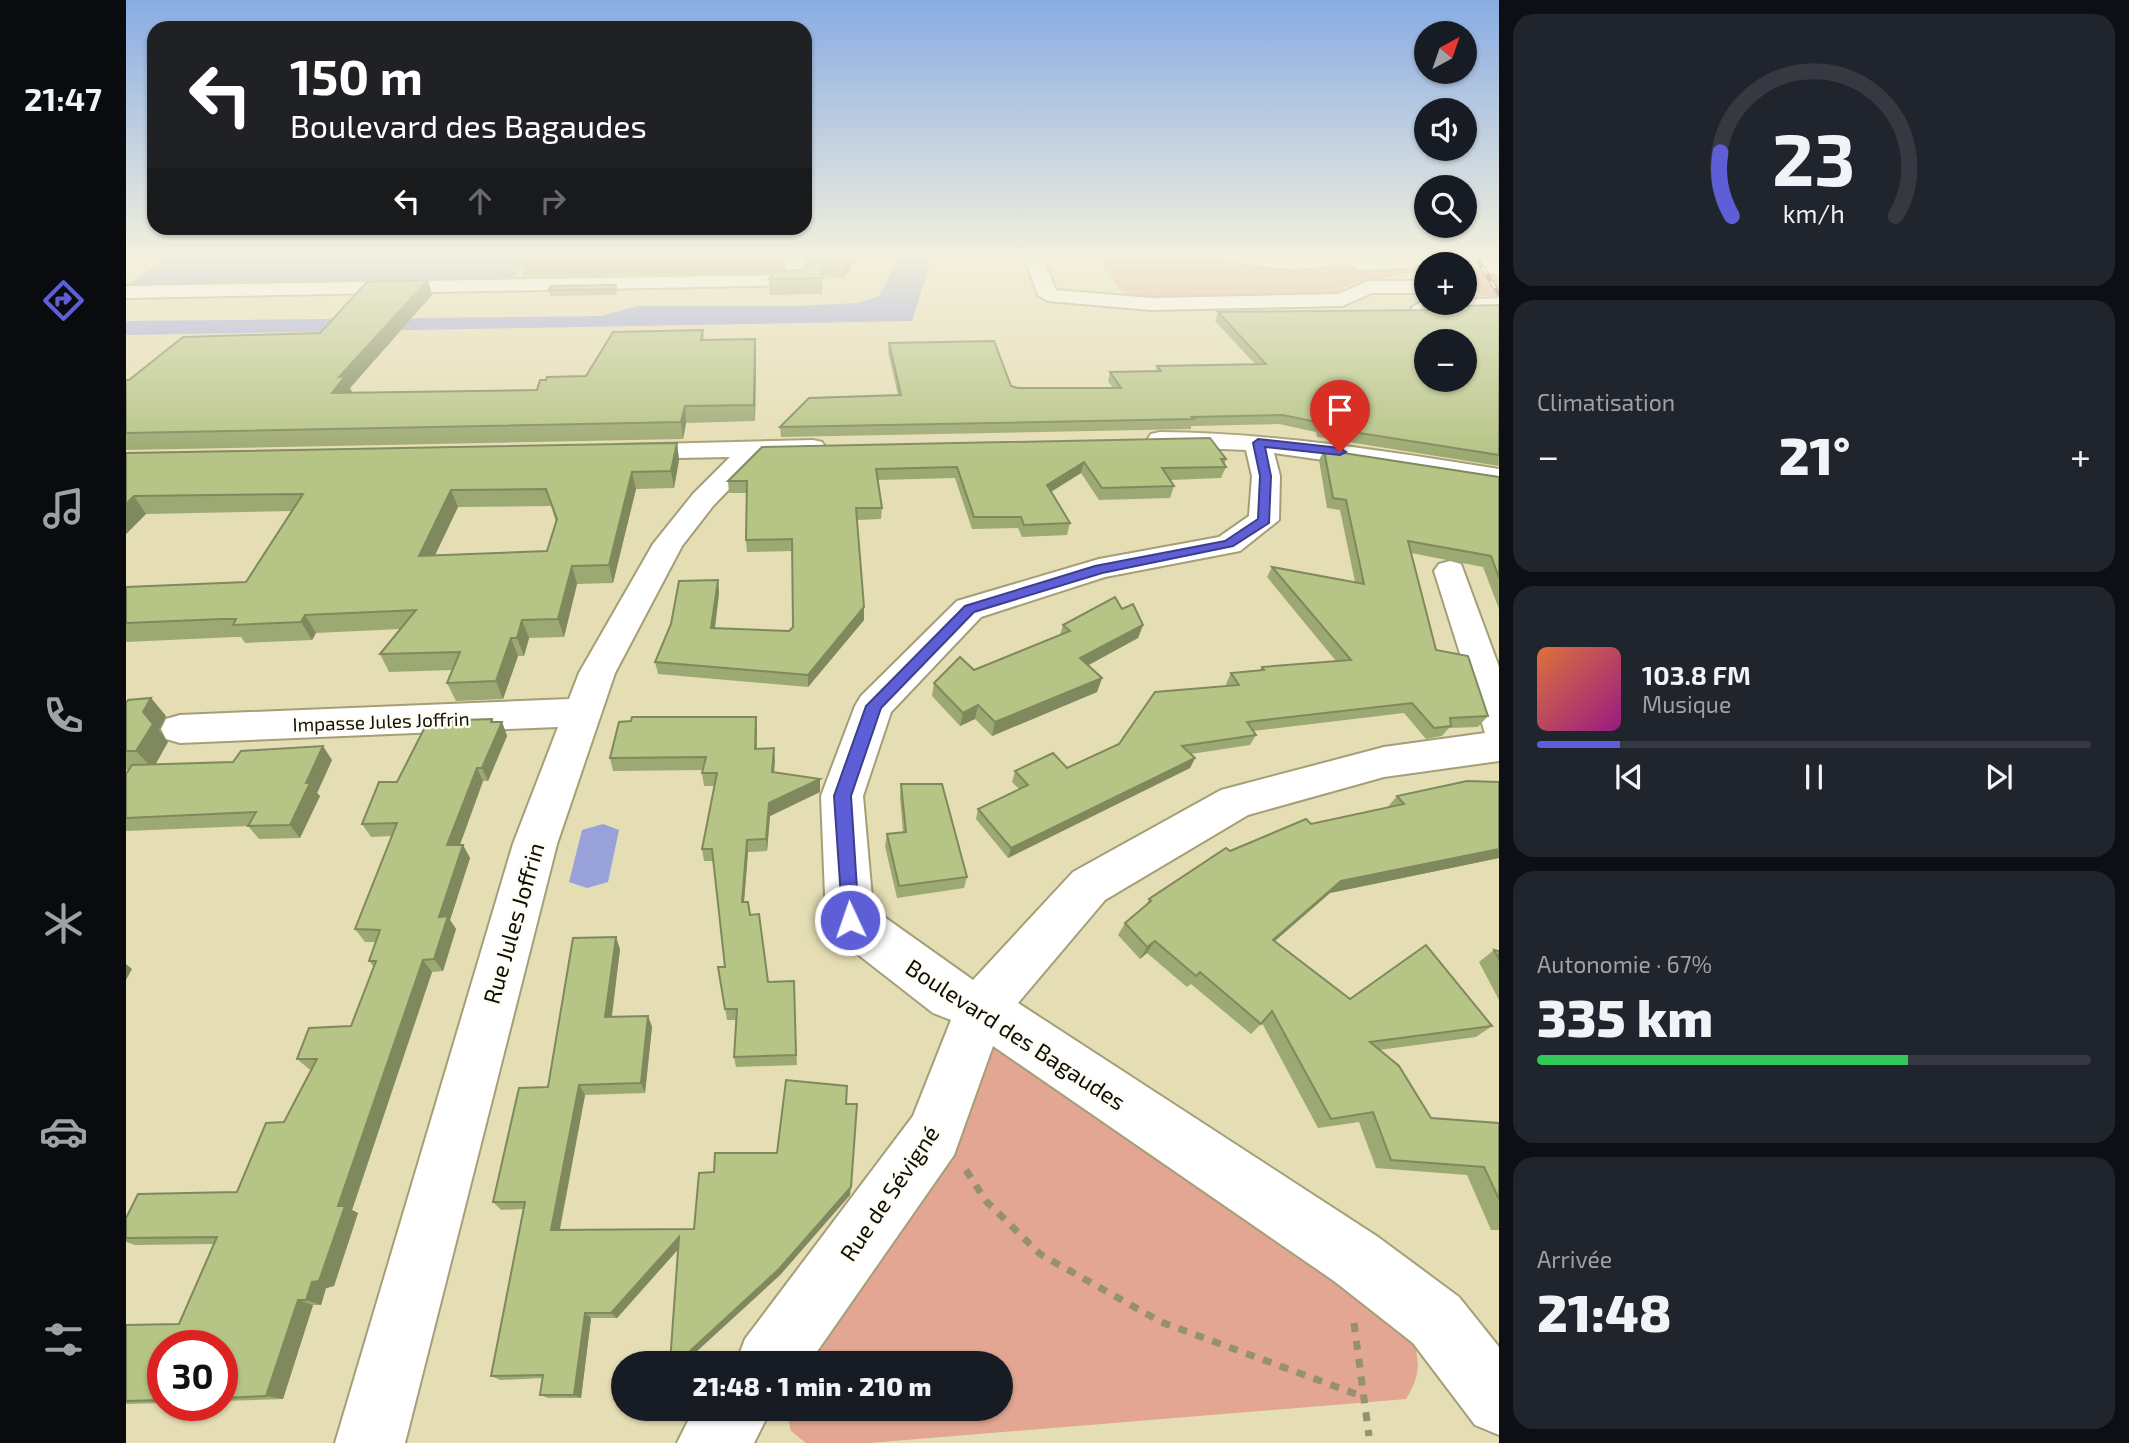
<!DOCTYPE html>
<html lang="fr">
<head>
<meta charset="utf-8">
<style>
  :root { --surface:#171b24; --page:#20242c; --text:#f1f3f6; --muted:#9ea1a6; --line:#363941; --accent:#5e5fd7 }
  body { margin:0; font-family:"Exo 2",sans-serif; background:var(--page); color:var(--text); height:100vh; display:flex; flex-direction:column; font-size:26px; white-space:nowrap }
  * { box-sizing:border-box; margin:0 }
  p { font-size:23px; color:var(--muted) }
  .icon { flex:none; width:38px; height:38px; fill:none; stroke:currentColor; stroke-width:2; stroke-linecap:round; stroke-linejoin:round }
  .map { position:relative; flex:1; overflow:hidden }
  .panel { display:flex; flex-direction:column; gap:14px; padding:14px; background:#0d0f14; width:630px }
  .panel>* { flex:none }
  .guide { position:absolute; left:21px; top:21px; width:665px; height:214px; border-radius:21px; box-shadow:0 2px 5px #0004; background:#202124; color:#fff; overflow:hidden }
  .needle { width:46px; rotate:40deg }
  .fabs { position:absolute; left:1288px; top:21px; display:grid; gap:14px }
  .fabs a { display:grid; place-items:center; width:63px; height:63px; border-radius:50%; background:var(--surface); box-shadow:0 2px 5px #0004; font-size:35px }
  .speed { position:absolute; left:21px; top:1330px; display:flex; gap:14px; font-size:35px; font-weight:700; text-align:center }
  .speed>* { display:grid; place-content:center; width:91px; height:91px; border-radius:50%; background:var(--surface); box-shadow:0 2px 5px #0004; line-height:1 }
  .speed .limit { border:10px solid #d22; background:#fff; color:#111 }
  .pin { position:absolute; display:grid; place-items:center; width:60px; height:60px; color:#fff; margin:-72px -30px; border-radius:50% 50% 50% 0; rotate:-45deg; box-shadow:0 0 7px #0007 }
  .pin .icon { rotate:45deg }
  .me { position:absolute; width:77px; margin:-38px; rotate:357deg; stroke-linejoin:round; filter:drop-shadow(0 0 5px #0008) }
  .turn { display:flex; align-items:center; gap:24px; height:147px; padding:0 28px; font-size:32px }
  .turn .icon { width:91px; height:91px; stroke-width:2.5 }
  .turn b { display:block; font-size:49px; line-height:60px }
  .lanes { display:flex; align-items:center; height:66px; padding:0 28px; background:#0003; justify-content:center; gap:35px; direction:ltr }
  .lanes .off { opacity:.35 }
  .big { font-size:52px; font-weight:800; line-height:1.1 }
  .panel .tile { flex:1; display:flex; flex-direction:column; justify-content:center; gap:10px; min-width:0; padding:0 24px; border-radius:21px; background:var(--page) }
  .panel .dial { align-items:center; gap:0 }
  .dial svg { height:182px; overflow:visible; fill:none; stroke:var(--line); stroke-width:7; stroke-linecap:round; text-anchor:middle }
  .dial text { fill:var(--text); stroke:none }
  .song { display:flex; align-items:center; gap:21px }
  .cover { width:84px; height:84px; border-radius:10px; background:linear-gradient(135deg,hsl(20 70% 55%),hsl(310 70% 35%)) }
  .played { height:7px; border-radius:4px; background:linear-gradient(90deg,var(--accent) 15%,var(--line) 15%) }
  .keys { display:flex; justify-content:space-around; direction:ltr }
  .heat { display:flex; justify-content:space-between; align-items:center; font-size:38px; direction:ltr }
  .charge { height:10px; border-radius:5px; background:linear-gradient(90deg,#34c759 67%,var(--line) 0) }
  .trip { position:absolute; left:485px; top:1351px; width:402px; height:70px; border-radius:35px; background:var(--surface); box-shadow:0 2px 5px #0004; font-weight:800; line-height:70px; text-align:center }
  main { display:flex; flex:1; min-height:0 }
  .dock { display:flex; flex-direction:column; width:126px; justify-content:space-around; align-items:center; background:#090b0e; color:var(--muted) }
  .dock .icon { width:49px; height:49px }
  .dock .current { color:var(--accent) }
  .dock b { font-size:32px; color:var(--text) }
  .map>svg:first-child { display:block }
  .green { fill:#e3a692 }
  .water { fill:#99a1db }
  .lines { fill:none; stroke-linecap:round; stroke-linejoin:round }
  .minor-casing { stroke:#a59e77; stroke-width:4 }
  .path { stroke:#969072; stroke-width:7; stroke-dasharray:9 9; stroke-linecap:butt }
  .minor { fill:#fff; fill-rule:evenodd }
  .rail-casing { stroke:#3c3826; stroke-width:4.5 }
  .rail { stroke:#fefdf5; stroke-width:2.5; stroke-dasharray:8; stroke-linecap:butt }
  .wall { fill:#9da972; fill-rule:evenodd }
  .shaded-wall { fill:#7f895d }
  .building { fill:#b6c485; stroke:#7f895d; stroke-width:2; fill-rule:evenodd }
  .route { fill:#5e5fd7; stroke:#3d3e8c; stroke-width:2 }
  .labels { text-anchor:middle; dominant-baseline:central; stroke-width:5; stroke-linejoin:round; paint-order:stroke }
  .street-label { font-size:19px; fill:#110e02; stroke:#fefdf5 }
  .near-street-label { font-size:23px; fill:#110e02; stroke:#fefdf5 }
</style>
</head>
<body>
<main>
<nav class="dock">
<b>21:47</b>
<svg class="icon current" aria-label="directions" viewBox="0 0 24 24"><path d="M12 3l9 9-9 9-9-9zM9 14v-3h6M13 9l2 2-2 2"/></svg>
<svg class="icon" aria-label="music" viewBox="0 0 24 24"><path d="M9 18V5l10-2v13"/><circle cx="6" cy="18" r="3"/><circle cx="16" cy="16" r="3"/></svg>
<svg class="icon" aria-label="phone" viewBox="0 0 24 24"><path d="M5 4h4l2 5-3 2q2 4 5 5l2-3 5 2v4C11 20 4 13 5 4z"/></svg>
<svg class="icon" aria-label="climate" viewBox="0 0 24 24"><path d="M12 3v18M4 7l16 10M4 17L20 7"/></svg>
<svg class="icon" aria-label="car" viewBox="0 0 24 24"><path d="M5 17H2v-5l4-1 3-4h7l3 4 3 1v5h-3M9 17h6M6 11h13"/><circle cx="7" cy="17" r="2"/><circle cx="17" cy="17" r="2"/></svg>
<svg class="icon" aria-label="filters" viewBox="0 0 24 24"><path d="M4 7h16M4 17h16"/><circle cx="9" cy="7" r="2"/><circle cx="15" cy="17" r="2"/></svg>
</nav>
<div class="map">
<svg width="1373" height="1443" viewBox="0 0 1373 1443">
  <rect width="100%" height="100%" fill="#e5ddb4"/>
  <g class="green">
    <path d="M969 254H1086L1118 261 1189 266 1292 264 1249 280 1307 260 1303 258 1334 264H1300V275L1281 273 1220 286 1216 288V294L1037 302 1000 298Z"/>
    <path d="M1339 266 1373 275V298L1354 296 1351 289 1343 286Z"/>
    <path d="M878 1043 1280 1322C1292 1353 1299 1369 1280 1399L743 1443H680L665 1431 660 1409H875V1363H670L856 1060 865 1048Z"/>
  </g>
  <g class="water">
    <path d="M46 254H403L385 283 0 287Z"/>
    <path d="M775 254H807L786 321 0 335V321L475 316 512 306H671L731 303 753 296Z"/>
    <path d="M477 824 493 830 482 882 461 888 443 882 456 830Z"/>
  </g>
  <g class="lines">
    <g class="minor-casing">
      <g id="minor">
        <path d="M659 254H677L679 281 676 285 0 298V286L659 275Z"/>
        <path d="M897 254H915L930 290 1025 298 1212 294 1242 281H1300V293H1246L1216 306 1025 310 922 301 912 295Z"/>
        <path d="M1093 254 1168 259 1217 254 1213 263C1173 274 1136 268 1096 258Z"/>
        <path d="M1288 254H1331L1373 264V276L1339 264 1308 259 1281 268 1233 270 1224 264C1237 250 1270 261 1288 254Z"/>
        <path d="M1373 298V310L1295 314 1285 308 1295 302 1339 303V300Z"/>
        <path d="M1034 432C1148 433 1260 451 1373 469V485L1148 453 1154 476 1153 520 1114 551 979 577 855 617 765 712 737 796 747 909 847 980 947 872 1095 790 1258 747 1359 733 1308 571 1313 564 1324 561 1335 564 1373 667V761L1258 777 1122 815 979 900 892 1003 1252 1237 1333 1297 1373 1347V1435L1349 1425 1287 1343 1208 1281 867 1046 828 1155 683 1363H610L619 1339 787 1116 825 1020 807 1013 707 935 700 920 695 796 729 706 735 696 831 601 973 559 1093 537 1123 516 1126 476 1120 450 1025 446 1021 440 1025 434Z"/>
        <path d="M687 440 696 442 700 448 696 454 634 457 587 506 556 546 489 673 431 844 279 1443H209L387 844 432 727 54 743 40 739 35 729 40 719 54 715 443 699 453 673 527 544 567 494 604 457 499 459 490 457 486 451 490 445Z"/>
        <path d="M568 1409H645L628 1443H551Z"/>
      </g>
    </g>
    <g class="path">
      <path d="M840 1170 860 1201 914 1254 1035 1322 1238 1397"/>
      <path d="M1228 1323 1243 1436"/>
    </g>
    <use href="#minor" class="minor"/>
    <g class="rail-casing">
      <path id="rail" d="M1348 254 1373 294"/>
    </g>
    <use href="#rail" class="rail"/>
  </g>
  <g class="wall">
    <path d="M392 254H657L656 271 678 270 680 266 679 254H734L718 278 696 276V294L644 295 643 279 649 273 397 277Z"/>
    <path d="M302 280 306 295 224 388 226 393 411 390 420 380 460 376 577 330 578 340 630 355 629 421 560 423 557 439 0 450V380L194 333Z"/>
    <path d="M490 285 491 291 490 295 424 296 423 290Z"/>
    <path d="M1373 305V466L1191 437 1190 432 1153 424 1065 426V429L655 437 654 427 772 395 762 352 763 343 892 388H987L982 381 984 372 1030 371 1031 366 1129 364 1089 321 1092 312 1297 310 1298 307Z"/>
    <path d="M551 443 553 460 548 488 510 489 487 583 451 584 438 637 403 638 398 656H392L377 699 330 701 321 683 327 670 263 672 254 654 274 629 190 633 186 640 119 643 115 637H108L0 642V587L120 582 165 511 20 514 0 534V453ZM425 506 430 522 421 551 309 555 332 507Z"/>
    <path d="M636 447 1100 459 1098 465 1100 467 1095 478 1044 480 1048 486 1044 498 973 500 955 473 925 492 944 523 941 535 896 537 892 528 846 529 829 478 752 480 756 508 755 519 731 520 738 607V620L682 687 532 674 529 662 592 580 593 593 589 629 663 631 667 627V551L621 552 620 540 621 493H603L602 481Z"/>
    <path d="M1198 450 1373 477V609L1357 567 1285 553 1310 650 1362 716 1352 727 1323 728 1316 736 1300 739 1278 713 1127 731 1130 735 1124 745 1065 754 1069 758 1064 768 882 858 850 819 852 809 893 789 886 782 889 771 941 768 993 744 1101 686 1100 684 1105 673 1134 670 1136 667 1210 661 1141 577 1146 567 1229 582 1214 510 1201 508 1193 460Z"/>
    <path d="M996 609 1017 625 1012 638 962 665 976 678 971 692 866 736 849 719 834 726 806 696 808 683 848 670 934 635 937 625Z"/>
    <path d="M25 698 40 716 33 730 42 742 29 764 206 760 191 793 194 796 174 838 133 839 122 826 0 831V774L3 770H0V703Z"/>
    <path d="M630 717 631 749 648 748V773L694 779V792L644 816 641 851 622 852 618 902 624 915 642 982 668 981 671 1065 610 1067 608 1057 610 1020H601L592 967H599L587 861H578L576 849 588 786H578L576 773 577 770 487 771 484 758Z"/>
    <path d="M366 719 367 722H376L381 736 362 781H357L334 845H337L344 858 324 920 330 929 317 971 306 972 226 1210 232 1213 208 1286 200 1288 195 1305H187L157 1399 96 1401V1346H37V1403L0 1404V1325L53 1324 88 1244 9 1245 0 1242V1218L111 1192 158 1122 185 1069H183L171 1059 225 1026 248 967 243 961 249 942H239L229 929 266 836 245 837 236 824 271 782Z"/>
    <path d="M1373 782V858L1204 893 1149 941 1224 999 1366 1026 1350 1037 1253 1050 1305 1118 1373 1123V1230H1365L1341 1175 1250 1168 1233 1122 1192 1128 1136 1023 1125 1034 1065 984 1061 987 1021 953 1014 959 992 935 999 923 1020 906 1023 899 1104 851 1185 824 1261 808 1271 796Z"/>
    <path d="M775 784 841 877 838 888 771 898 759 846 761 834 777 832 774 797Z"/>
    <path d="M494 949 486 1017 522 1016 526 1027 519 1093 459 1095 434 1230 568 1229 588 1172 651 1153 720 1104 724 1195 654 1275 558 1363H544L552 1249 491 1318H465L455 1398H422L414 1395 417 1378 374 1380 365 1376 397 1209 375 1210 367 1202 422 1087Z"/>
    <path d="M1368 950 1373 951V1000L1353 962Z"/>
  </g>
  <g class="shaded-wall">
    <path d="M724 254H734L718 278 719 261Z"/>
    <path d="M302 280 306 295 224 388 226 392 206 393 213 377Z"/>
    <path d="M629 339 630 355 629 421 628 405Z"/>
    <path d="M559 406 560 423 557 439 555 422Z"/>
    <path d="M551 443 553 460 548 488 545 471Z"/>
    <path d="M958 462 955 473 918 496 921 485Z"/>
    <path d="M506 472 510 489 487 583 483 565Z"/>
    <path d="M325 490 332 507 300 574 293 556Z"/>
    <path d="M8 496 20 514 0 534V504Z"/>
    <path d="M446 566 451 584 438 637 432 619Z"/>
    <path d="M592 580 593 593 587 641 585 628Z"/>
    <path d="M738 607V620L682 687V675Z"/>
    <path d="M179 615 190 633 186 640 175 622Z"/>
    <path d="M396 620 403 638 398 656 391 638Z"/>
    <path d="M1017 625 1012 638 950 672 954 658Z"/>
    <path d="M385 638 392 656 377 699 370 681Z"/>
    <path d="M976 678 971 692 866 736 869 722Z"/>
    <path d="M25 698 40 716 33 730 42 742 27 769 10 751 17 712Z"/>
    <path d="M852 705 849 719 834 726 837 713Z"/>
    <path d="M630 717 631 730 630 762 629 749Z"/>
    <path d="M366 719 372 732 376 722 381 736 362 781 356 768Z"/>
    <path d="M197 746 206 760 191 793 194 796 174 838 164 825 180 783Z"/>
    <path d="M648 748 649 761 647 785 646 772Z"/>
    <path d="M1069 758 1064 768 882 858 885 848Z"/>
    <path d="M351 768 357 781 329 858 321 845Z"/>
    <path d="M694 779V792L644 816 641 851 640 839 643 803Z"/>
    <path d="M621 840 622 852 617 914 616 902Z"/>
    <path d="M337 845 344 858 324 920 330 929 317 971 308 959 313 917Z"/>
    <path d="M1373 849V858L1204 893 1137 951 1147 940 1215 881Z"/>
    <path d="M490 937 494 949 484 1028 479 1017Z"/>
    <path d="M1029 941 1021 953 1014 959 1021 947Z"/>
    <path d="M297 960 306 972 226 1210 232 1213 208 1286 200 1288 195 1305 180 1300Z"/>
    <path d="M0 964 6 969 0 980Z"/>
    <path d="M522 1016 526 1027 519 1093 515 1083Z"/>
    <path d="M453 1085 459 1095 432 1237 425 1230Z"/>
    <path d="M725 1187 724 1195 654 1275 558 1363H551Z"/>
    <path d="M553 1237 557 1244 491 1318 485 1313Z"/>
    <path d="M172 1300 187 1305 157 1399 140 1396Z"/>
    <path d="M459 1313 465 1318 455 1398 448 1395Z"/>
  </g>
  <g class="building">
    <path d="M681 254H724L719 261 693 259 697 278 643 279 650 271 678 270 682 264Z"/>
    <path d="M302 280 213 377 219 376 206 393 411 390 414 380H420L421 377 460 376 487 332 577 330 575 340 629 339 628 405 559 406 555 422 0 433V380H3L57 337 194 333 241 282Z"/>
    <path d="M490 285 489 289 423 290 425 286Z"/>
    <path d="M1373 305V455L1195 427V423L1157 415 1066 417 1068 419 654 427 683 398 775 395 763 343 868 341 885 386 892 388H995L984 372 1035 371 1031 366 1140 364 1092 312 1303 310 1298 307ZM1300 341H1339V380H1300Z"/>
    <path d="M1084 438 1100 459H1095L1100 467 1036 468 1048 486 976 488 958 462 921 485 944 523 898 525 895 517H848L831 467 750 469 756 508H730L738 607 682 675 529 662 545 624 553 581 592 580 585 628 663 631 667 627 666 539 620 540 621 481H602L636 447Z"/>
    <path d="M551 443 545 471 506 472 483 565 446 566 432 619 396 620 391 638H385L370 681 321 683 334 652 254 654 290 610 179 615 175 622 107 625 110 619H96L0 623V587L120 582 177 494 8 496 0 504V453ZM420 489 431 519 421 551 293 556 325 490Z"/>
    <path d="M1198 450 1373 477V578L1365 556 1282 541 1310 650 1342 656 1362 716 1324 718 1325 726 1308 728 1286 703 1121 722 1130 735 1056 746 1069 758 885 848 852 809 902 785 889 771 927 753 941 768 993 744 1029 692 1113 685 1105 673 1138 670 1136 667 1225 660 1146 567 1238 584 1220 500 1207 498Z"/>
    <path d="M989 597 996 609 1007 604 1017 625 954 658 976 678 869 722 852 705 837 713 808 683 834 657 848 670 944 631 937 625Z"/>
    <path d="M25 698 17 712 27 724 10 751H0V703L2 700Z"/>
    <path d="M506 717H630L629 749 648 748 646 772 694 779 643 803 640 839 621 840 616 902H622L624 915 633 914 642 982 668 981 670 1055 608 1057 611 1009H599L592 967H599L586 849H576L591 773H576L580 757 484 758 493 722 505 721Z"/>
    <path d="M366 719 365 722H376L356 768H351L321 845H337L313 917 322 916 308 959 297 960 212 1206H219L193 1281 186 1282 180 1300H172L140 1396 96 1398V1346H37V1400L0 1401V1325L53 1324 91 1237 0 1238V1218L12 1194 111 1192 140 1123 158 1122 191 1059H171L183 1028 225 1026 250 961H243L254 930 229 929 271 823 236 824 253 782H271L302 721Z"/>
    <path d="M197 746 180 783H184L164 825 122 826 130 812 0 818V774L6 765 107 762 115 751Z"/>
    <path d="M1341 781 1373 782V849L1215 881 1147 940 1224 999 1300 945 1366 1026 1244 1042 1273 1066 1305 1118 1373 1123V1199L1358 1167 1265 1160 1247 1112 1205 1119 1146 1011 1135 1024 1074 972 1070 976 1029 941 1021 947 999 923 1025 901 1023 899 1100 848 1104 851 1180 819 1185 824 1278 804 1271 796Z"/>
    <path d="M775 784H816L841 877 773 886 761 834 780 832Z"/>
    <path d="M490 937 479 1017 522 1016 515 1083 453 1085 425 1230 568 1229 573 1173 588 1172 589 1153H651L660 1080 721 1086 720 1104H731L725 1187 653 1269 551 1363H544L553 1237 485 1313H459L448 1395H414L417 1375 365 1376 399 1202H367L393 1088 422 1087 447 938Z"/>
    <path d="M1368 950 1373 951V959Z"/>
  </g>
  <linearGradient id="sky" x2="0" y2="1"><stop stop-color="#88ace3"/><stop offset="0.56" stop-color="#f3f0dd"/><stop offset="1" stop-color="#f3f0dd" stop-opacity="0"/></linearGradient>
  <rect width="1373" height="456" fill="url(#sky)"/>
  <path class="route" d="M1132 439 1214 448 1220 452 1214 455 1139 447 1145 476 1143 523 1107 546 976 573 848 612 755 708 725 796 733 920 731 926 724 929 717 926 708 796 740 706 839 606 969 566 1099 541 1132 519 1134 476 1127 443Z"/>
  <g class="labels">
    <g class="street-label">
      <text transform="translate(255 721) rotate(-2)">Impasse Jules Joffrin</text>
    </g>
    <g class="near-street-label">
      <text transform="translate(387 923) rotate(-74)">Rue Jules Joffrin</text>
      <text transform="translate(890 1034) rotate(33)">Boulevard des Bagaudes</text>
      <text transform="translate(763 1193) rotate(-56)">Rue de Sévigné</text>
    </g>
  </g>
</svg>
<div class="fabs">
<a><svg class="needle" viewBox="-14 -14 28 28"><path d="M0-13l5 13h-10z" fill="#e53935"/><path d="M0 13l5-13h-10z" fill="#9ea1a6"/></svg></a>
<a><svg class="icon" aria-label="sound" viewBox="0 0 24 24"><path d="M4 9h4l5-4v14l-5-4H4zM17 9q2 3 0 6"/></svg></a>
<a><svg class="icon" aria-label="search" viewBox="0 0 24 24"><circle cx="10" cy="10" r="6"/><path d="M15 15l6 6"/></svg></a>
<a>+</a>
<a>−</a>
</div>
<div class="speed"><div class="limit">30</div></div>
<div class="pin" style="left:1214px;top:452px;background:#d93025"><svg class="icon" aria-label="arrive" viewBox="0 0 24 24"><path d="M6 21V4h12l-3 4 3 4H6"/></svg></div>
<svg class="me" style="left:724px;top:920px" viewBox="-20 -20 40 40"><circle r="17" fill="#5e5fd7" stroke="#fff" stroke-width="3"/><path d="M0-11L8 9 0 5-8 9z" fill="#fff"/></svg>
<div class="trip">21:48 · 1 min · 210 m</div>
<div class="guide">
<div class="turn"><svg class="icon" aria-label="left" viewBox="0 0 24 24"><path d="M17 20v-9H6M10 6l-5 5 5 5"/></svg><div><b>150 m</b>Boulevard des Bagaudes</div></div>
<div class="lanes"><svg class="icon" aria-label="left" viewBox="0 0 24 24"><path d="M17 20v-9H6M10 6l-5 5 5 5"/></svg><svg class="icon off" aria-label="ahead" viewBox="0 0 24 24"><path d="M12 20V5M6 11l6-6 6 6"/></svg><svg class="icon off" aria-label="right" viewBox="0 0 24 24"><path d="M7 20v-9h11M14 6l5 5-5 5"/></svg></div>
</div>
</div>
<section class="panel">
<div class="tile dial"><svg viewBox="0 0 100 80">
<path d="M14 69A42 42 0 1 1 86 69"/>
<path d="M14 69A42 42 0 0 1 9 41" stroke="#5e5fd7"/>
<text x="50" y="56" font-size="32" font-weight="700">23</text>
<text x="50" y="72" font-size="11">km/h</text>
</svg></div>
<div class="tile"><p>Climatisation</p>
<div class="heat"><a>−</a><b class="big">21°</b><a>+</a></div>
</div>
<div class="tile">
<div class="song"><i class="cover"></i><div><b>103.8 FM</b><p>Musique</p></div></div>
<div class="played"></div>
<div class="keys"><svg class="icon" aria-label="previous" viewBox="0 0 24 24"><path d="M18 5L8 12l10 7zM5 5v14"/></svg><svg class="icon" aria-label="pause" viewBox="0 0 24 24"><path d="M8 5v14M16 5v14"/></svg><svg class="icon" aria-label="next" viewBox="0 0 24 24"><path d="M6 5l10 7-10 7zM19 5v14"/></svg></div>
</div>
<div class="tile"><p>Autonomie · 67%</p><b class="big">335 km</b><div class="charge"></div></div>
<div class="tile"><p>Arrivée</p><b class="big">21:48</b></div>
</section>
</main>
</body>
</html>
